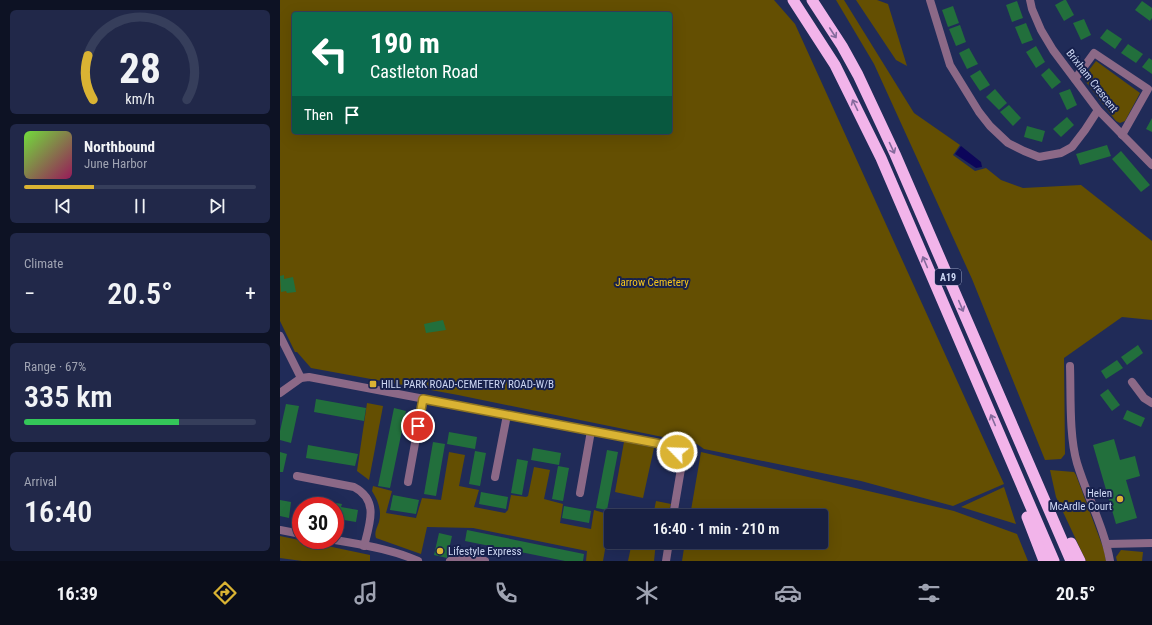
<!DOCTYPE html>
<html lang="en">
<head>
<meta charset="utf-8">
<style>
  :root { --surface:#182042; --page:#212849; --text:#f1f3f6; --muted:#9fa3b2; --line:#363e5b; --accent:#dab333 }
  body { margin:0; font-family:"Roboto Condensed",sans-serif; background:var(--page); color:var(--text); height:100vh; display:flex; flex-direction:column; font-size:15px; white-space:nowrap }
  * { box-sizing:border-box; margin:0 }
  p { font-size:13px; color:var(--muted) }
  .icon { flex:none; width:22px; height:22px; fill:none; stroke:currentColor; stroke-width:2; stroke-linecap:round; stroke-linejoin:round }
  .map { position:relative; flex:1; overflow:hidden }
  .details { display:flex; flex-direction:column; gap:10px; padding:10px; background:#0d1224; width:280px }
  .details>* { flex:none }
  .top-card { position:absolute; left:12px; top:12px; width:380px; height:122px; border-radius:4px; box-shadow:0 4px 16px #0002,0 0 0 1px var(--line); background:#0b6e4f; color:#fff; overflow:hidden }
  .speed { position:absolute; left:12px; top:497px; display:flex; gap:8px; font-size:20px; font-weight:700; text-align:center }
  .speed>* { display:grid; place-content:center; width:52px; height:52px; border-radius:50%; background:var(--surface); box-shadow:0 4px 16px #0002,0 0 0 1px var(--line); line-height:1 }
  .speed .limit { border:6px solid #d22; background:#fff; color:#111 }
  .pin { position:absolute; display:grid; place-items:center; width:34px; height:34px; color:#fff; margin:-17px; border:2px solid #fff; border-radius:50%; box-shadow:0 1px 4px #0007 }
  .me { position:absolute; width:44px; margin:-22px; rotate:294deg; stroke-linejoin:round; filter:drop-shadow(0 0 3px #0008) }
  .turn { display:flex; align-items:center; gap:14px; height:84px; padding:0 12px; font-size:18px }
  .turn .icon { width:52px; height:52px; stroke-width:2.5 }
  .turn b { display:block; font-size:28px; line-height:34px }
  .then { display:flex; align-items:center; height:38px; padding:0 12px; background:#0003; gap:8px; font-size:15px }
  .big { font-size:30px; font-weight:600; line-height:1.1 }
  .details .widget { flex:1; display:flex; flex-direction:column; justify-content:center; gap:6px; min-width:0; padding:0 14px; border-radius:6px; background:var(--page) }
  .details .dial { align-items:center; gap:0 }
  .dial svg { height:104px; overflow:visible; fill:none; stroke:var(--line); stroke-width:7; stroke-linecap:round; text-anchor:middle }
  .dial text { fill:var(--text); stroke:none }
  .song { display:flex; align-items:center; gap:12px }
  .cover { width:48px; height:48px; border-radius:6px; background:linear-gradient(135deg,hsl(100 70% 55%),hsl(330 70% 35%)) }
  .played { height:4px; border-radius:2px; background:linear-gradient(90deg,var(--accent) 30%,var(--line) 30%) }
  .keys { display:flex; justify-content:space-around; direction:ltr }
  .heat { display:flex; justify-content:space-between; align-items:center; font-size:22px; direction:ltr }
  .charge { height:6px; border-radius:3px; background:linear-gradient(90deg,#34c759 67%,var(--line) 0) }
  .trip { position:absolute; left:324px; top:509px; width:224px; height:40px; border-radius:4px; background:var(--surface); box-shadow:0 4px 16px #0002,0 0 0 1px var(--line); font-weight:600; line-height:40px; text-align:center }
  .tabs { display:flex; height:64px; justify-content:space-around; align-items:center; background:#0a0d1a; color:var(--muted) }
  .tabs .icon { width:28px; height:28px }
  .tabs .active { color:var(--accent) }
  .tabs b { font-size:18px; color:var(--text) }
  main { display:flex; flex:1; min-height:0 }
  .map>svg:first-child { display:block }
  .green { fill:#644f02; fill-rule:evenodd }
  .water { fill:#0c055a }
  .building { fill:#226f3c }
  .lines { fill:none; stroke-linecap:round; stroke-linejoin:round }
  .minor { stroke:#8c6987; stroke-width:8 }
  .trunk { stroke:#f2b4ea; stroke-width:11 }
  .oneway { stroke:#846a9c }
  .route-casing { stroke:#8e7421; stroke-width:10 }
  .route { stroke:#dab333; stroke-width:7 }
  .poi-dot { fill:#dab333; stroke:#17214d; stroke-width:1.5 }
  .labels { text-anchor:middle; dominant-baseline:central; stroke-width:4; stroke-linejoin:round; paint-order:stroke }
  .shield { fill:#17214d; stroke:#96a0c0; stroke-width:1 }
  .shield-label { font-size:10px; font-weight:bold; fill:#ccd6f2 }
  .street-label { font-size:11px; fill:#ccd6f2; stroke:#17214d }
  .park-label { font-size:11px; fill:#f4c51c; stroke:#17214d }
  .poi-label { font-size:11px; fill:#ccd6f2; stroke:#17214d; text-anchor:start }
</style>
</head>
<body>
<main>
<section class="details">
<div class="widget dial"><svg viewBox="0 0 100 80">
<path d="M14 69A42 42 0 1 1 86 69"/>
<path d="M14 69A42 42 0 0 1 10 35" stroke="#dab333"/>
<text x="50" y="56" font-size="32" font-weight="700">28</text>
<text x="50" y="72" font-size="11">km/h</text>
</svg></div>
<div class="widget">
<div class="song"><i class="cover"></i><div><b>Northbound</b><p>June Harbor</p></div></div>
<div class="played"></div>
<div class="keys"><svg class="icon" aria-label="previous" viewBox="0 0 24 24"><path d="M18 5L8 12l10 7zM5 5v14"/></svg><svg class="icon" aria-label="pause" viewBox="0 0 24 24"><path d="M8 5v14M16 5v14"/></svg><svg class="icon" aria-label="next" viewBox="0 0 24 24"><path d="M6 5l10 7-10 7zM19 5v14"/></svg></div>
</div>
<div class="widget"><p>Climate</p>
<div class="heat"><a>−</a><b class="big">20.5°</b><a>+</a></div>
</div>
<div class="widget"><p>Range · 67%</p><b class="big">335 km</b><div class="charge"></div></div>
<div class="widget"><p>Arrival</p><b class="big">16:40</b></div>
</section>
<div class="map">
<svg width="872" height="561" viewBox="0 0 872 561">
  <rect width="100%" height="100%" fill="#202b58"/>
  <g class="green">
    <path d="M0 0H494L515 24 724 484 673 506 581 481 424 449 417 444 178 395 31 368 17 352H15L0 321ZM14 14H390V132H14Z"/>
    <path d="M556 0H564L634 113 680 145 673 155 695 171 706 168 721 180 743 188 801 185 872 241V320L842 317 784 358 785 454 781 459 765 460 692 279 594 64Z"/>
    <path d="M576 0H597L608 4 627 66 616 60Z"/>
    <path d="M816 61 860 93 845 121 840 123 836 121 803 78Z"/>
    <path d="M87 403 103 406 89 480 77 471Z"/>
    <path d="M344 442 374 448 363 498 335 492Z"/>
    <path d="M169 452 185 455 179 486 199 490 194 507 225 513 228 510 231 495 246 497 248 496 254 467 270 470 264 499 283 504 280 523 311 529 314 510 331 515 323 561H306L307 551 193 528 147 527 141 554 96 538C94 532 97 528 99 522 102 511 98 500 92 491L93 486 112 491 106 513 136 518 142 498 161 500Z"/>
    <path d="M421 452 674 511 737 534 748 561H402L405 542H541V516H410Z"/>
    <path d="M770 470 794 472 796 475 824 550 826 561H806L776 497Z"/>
    <path d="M724 487 736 524 681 507Z"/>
    <path d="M376 501 391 504 387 516H373Z"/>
    <path d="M0 536 90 555V561H22L0 558Z"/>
    <path d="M352 542H376L374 561H348Z"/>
    <path d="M841 550 863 552 862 561H837L836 557Z"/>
  </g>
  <path class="water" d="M681 146 701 162 702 167 696 168 675 154Z"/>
  <g class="building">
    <path d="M784 0H786L794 15 784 21 775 5Z"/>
    <path d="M737 1 743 18 732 22 726 5Z"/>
    <path d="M862 1 872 8V18L870 21 855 10Z"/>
    <path d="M673 6 679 23 668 27 662 10Z"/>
    <path d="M804 19 811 35 801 40 793 23Z"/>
    <path d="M746 23 753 40 742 44 735 27Z"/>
    <path d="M680 25 686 42 676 46 669 29Z"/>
    <path d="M827 29 842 39 835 49 820 38Z"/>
    <path d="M848 44 863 54 856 63 841 53Z"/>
    <path d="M756 46 765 62 756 68 746 52Z"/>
    <path d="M689 48 698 64 687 69 679 53Z"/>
    <path d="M869 58 872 60V74L862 67Z"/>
    <path d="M769 68 781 82 772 89 761 75Z"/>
    <path d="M700 70 710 85 700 91 690 76Z"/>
    <path d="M715 89 727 103 719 110 706 97Z"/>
    <path d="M790 89 797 105 787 110 779 93Z"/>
    <path d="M729 105 741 118 733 126 720 112Z"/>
    <path d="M787 117 794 125 781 137 773 129Z"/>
    <path d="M872 118V132L866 129Z"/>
    <path d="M747 126 765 131 762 142 744 137Z"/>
    <path d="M827 145 831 156 800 165 796 154Z"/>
    <path d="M841 151 870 185 861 192 832 159Z"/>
    <path d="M4 275V279L13 277 16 292 7 293 6 291 1 292 0 276Z"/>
    <path d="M163 320 166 330 146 333 144 324Z"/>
    <path d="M858 345 863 353 847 365 841 357Z"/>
    <path d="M837 360 843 368 826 379 821 371Z"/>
    <path d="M828 389 840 405 832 411 820 395Z"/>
    <path d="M36 399 86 408 84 421 34 412Z"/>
    <path d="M6 404 19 406 11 443 0 440V431Z"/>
    <path d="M114 408 126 411 110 488 98 486Z"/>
    <path d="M847 410 865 418 861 427 843 419Z"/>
    <path d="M169 432 197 437 195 449 167 444Z"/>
    <path d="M834 439 840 460 855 456 860 476 846 480 857 518 836 524 813 445Z"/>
    <path d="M153 442 165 444 156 496 144 494Z"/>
    <path d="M28 445 78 454 75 466 26 458Z"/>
    <path d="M253 448 281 453 279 465 251 460Z"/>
    <path d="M327 450 338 452 327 510 316 508Z"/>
    <path d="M195 451 206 453 200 486 189 484Z"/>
    <path d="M0 452 7 454 3 472H0Z"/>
    <path d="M237 459 248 461 242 495 231 493Z"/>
    <path d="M278 466 289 468 283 501 272 499Z"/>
    <path d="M201 492 228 497 226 509 199 504Z"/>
    <path d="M113 495 139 500 136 514 110 510Z"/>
    <path d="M0 500 11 502 9 518 0 516Z"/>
    <path d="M38 500 62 504 61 507 78 510 76 522 58 519V516H55V506H37Z"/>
    <path d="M284 506 311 511 309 523 282 518Z"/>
    <path d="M187 530 304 554 303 561H285L185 541Z"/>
    <path d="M159 533 172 536 167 558 154 555Z"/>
  </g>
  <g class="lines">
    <g class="minor">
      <path d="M650 0 670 65 699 112 710 126 728 143 744 151 759 157 781 153 792 147 805 130 818 110"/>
      <path d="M750 0 752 9 761 30 773 50 818 110 872 165"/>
      <path d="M795 79 814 53 868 89 842 135"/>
      <path d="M0 336 21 378"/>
      <path d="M790 366C791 395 789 436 797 463 807 496 824 527 830 561"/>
      <path d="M852 382 864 398 872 403"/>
      <path d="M0 393 21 378 29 377 386 445C395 448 400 453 402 463L393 516"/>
      <path d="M17 476 74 487C99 500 90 523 84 546"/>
      <path d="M215 477 227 415"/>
      <path d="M128 482 143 399"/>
      <path d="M300 493 311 431"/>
      <path d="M0 530 21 534"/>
      <path d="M55 540C83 545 112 549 138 561"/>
      <path d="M827 544 872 543"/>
      <path d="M170 561 177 557 205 561"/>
      <path d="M386 561 389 542"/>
    </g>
    <g class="trunk">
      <path d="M513 0 555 65 601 158 774 561"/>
      <path d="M532 0 562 46 578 75 615 154 791 561"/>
      <path d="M747 517 764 561"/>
      <path d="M791 543 800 561"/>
    </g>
  </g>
  <defs><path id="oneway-shaft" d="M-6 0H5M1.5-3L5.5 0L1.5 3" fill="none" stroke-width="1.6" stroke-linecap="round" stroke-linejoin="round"/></defs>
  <g class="oneway">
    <use href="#oneway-shaft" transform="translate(553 33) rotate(57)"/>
    <use href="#oneway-shaft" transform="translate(575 105) rotate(-116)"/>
    <use href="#oneway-shaft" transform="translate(612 148) rotate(65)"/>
    <use href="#oneway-shaft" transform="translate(645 262) rotate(-113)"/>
    <use href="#oneway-shaft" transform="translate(681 306) rotate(67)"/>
    <use href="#oneway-shaft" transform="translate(713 420) rotate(-113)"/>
  </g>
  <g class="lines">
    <g class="route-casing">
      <path id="route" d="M138 426 143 399 386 445 392 447 397 452"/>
    </g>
    <use href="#route" class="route"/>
  </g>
  <g class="poi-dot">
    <rect x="89" y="380" width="8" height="8" rx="2"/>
    <circle cx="840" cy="499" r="4"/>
    <circle cx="160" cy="551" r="4"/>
  </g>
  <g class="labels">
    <rect class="shield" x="655" y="269" width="26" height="16" rx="3"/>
    <g class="shield-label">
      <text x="668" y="277">A19</text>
    </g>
    <g class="street-label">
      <text transform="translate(812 81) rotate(52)">Brixham Crescent</text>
    </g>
    <g class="park-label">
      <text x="372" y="282">Jarrow Cemetery</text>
    </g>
    <g class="poi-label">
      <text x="101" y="384">HILL PARK ROAD-CEMETERY ROAD-W/B</text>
      <text x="832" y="493" text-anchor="end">Helen<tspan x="832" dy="13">McArdle Court</tspan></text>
      <text x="168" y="551">Lifestyle Express</text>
    </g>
  </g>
</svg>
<div class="speed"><div class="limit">30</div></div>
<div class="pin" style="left:138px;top:426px;background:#d93025"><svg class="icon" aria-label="arrive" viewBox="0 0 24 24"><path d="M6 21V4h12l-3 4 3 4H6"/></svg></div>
<svg class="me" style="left:397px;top:452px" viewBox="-20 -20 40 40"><circle r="17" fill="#dab333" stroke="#fff" stroke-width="3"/><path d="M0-11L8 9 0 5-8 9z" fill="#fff"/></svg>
<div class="trip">16:40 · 1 min · 210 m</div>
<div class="top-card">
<div class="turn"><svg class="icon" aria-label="left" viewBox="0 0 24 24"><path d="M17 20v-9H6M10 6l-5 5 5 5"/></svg><div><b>190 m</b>Castleton Road</div></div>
<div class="then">Then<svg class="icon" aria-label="arrive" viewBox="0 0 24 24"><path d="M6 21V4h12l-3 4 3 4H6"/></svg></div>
</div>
</div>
</main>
<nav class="tabs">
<b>16:39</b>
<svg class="icon active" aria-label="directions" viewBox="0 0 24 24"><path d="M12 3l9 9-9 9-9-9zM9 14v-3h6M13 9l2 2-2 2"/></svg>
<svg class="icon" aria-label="music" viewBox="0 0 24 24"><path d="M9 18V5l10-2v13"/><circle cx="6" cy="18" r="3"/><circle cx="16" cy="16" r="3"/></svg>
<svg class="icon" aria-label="phone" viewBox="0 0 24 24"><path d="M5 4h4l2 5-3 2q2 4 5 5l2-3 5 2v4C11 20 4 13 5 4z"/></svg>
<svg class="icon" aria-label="climate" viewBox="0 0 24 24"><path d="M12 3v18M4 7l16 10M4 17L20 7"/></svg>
<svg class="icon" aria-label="car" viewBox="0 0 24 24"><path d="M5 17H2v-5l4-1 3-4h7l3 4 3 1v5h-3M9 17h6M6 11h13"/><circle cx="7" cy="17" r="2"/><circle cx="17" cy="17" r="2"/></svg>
<svg class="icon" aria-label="filters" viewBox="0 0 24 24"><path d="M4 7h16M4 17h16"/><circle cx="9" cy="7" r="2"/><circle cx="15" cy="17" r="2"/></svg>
<b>20.5°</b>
</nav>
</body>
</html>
